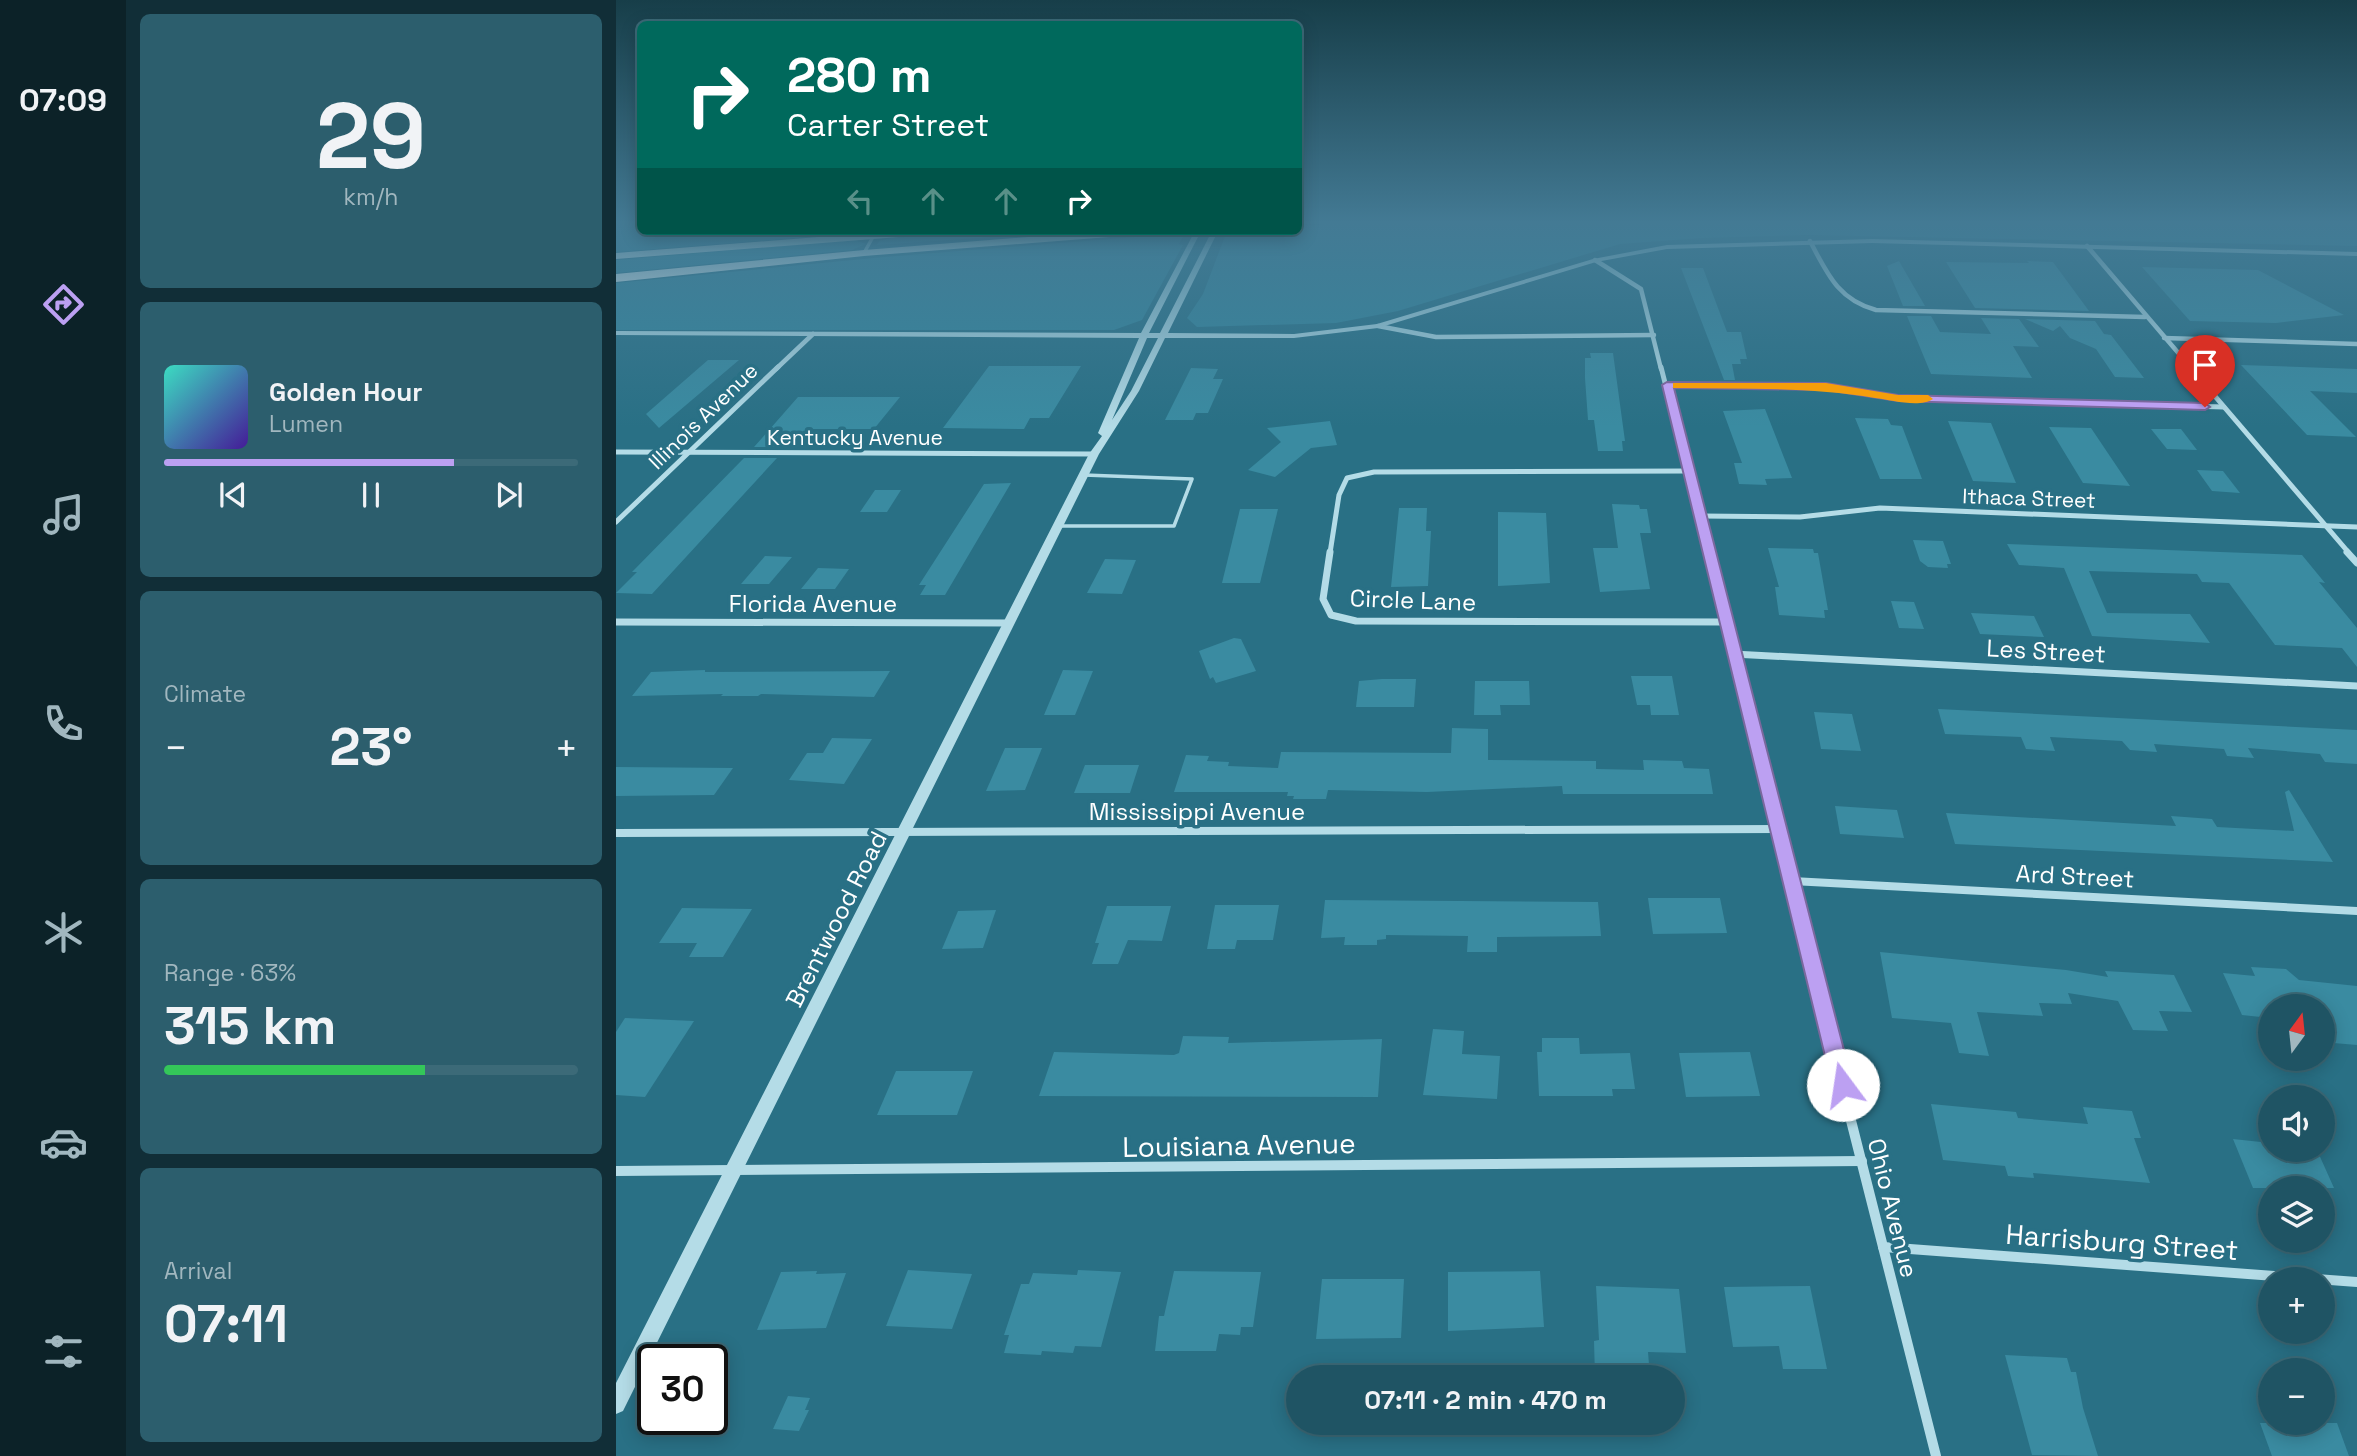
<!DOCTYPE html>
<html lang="en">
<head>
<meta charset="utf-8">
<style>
  :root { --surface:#1f5464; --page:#2c5e6d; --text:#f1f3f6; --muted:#a1b7bf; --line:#3c6a78; --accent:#bca0f2 }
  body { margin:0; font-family:"Space Grotesk",sans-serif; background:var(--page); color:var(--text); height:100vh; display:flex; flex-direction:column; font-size:26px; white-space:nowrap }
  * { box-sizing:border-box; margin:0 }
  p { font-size:23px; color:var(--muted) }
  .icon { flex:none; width:38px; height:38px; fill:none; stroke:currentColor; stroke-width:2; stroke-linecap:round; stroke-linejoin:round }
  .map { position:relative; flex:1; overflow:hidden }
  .drawer { display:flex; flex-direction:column; gap:14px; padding:14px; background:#112e37; width:490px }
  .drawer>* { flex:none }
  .guide { position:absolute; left:21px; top:21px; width:665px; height:214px; border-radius:10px; box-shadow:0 4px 18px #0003,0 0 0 2px var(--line); background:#00695c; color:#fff; overflow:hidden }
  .needle { width:46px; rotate:15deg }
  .buttons { position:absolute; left:1642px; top:994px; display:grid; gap:14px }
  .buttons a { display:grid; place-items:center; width:77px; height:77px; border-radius:50%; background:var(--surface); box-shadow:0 4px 18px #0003,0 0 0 2px var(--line); font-size:35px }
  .speed { position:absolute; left:21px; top:1344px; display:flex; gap:14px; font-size:35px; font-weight:700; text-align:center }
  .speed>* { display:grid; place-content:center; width:91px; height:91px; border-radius:50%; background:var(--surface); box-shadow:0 4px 18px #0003,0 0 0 2px var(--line); line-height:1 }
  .speed .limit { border:4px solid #111; border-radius:10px; background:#fff; color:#111 }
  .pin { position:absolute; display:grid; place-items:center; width:60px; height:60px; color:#fff; margin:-72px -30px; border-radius:50% 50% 50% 0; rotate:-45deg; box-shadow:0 0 7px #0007 }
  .pin .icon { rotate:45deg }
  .me { position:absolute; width:77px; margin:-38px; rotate:346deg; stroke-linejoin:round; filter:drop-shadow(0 0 5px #0008) }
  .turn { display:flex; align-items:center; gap:24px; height:147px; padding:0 35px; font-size:32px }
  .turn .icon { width:91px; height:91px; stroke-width:2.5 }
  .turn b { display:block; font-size:49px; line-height:60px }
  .lanes { display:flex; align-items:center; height:66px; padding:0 35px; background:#0003; justify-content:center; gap:35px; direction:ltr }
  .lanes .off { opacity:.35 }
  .big { font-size:52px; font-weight:700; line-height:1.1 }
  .drawer .tile { flex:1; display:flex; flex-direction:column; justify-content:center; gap:10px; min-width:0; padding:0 24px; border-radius:10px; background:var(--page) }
  .drawer .dial { align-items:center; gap:0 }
  .dial b { font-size:91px; line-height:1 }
  .song { display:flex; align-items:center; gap:21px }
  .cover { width:84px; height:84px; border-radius:10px; background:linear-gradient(135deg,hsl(170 70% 55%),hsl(260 70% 35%)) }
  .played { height:7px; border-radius:4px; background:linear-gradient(90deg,var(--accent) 70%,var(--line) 70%) }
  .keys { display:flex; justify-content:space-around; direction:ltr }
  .heat { display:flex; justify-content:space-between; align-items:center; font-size:38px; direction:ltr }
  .charge { height:10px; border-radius:5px; background:linear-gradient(90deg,#34c759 63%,var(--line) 0) }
  .trip { position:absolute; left:670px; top:1365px; width:399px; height:70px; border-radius:35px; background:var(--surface); box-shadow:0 4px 18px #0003,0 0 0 2px var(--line); font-weight:700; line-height:70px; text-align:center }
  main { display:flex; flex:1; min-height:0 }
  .menu { display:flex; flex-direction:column; width:126px; justify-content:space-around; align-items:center; background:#0c2228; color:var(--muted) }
  .menu .icon { width:49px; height:49px }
  .menu .selected { color:var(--accent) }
  .menu b { font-size:32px; color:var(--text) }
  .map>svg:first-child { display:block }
  .green { fill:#34869c }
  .building { fill:#3a8ba1 }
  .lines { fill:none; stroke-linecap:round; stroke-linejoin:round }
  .service { stroke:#b4dce7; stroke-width:3.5 }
  .minor-far4 { stroke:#b4dce7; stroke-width:4.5 }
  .minor-far3 { stroke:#b4dce7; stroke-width:5 }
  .minor-far2 { stroke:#b4dce7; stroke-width:7 }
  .minor-far1 { stroke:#b4dce7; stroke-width:8 }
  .minor { stroke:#b4dce7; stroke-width:10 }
  .tertiary { fill:#b4dce7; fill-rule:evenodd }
  .motorway { fill:#fff; fill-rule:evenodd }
  .route { fill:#bca0f2; stroke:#7a689d; stroke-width:2 }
  .slow { fill:#f59e0b }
  .labels { text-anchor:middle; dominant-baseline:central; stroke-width:7; stroke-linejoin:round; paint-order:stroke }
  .far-street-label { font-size:21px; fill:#fff; stroke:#297085 }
  .street-label { font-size:24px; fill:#fff; stroke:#297085 }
  .near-street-label { font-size:28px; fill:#fff; stroke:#297085 }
</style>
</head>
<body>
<main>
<nav class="menu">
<b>07:09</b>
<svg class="icon selected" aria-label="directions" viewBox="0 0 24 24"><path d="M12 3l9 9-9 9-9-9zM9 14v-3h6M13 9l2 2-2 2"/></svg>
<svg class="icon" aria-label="music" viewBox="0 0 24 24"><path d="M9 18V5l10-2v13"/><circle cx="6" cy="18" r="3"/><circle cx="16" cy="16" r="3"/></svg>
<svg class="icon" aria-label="phone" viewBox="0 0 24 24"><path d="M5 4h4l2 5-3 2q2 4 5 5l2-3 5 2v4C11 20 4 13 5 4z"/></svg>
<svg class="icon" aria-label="climate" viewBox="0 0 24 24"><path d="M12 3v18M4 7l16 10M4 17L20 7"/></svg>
<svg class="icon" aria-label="car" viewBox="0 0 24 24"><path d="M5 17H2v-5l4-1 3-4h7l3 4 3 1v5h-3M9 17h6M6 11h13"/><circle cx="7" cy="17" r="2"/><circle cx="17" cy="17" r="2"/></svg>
<svg class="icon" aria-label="filters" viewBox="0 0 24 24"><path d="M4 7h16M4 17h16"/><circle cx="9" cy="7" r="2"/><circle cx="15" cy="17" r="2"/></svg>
</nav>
<section class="drawer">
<div class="tile dial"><b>29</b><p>km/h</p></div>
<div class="tile">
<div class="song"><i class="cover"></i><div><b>Golden Hour</b><p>Lumen</p></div></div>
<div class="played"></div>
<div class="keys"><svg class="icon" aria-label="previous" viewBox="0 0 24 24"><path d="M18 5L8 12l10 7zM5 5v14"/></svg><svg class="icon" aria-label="pause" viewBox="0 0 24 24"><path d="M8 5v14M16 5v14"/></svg><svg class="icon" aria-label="next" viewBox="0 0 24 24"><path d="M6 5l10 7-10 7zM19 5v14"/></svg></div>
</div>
<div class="tile"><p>Climate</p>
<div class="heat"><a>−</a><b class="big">23°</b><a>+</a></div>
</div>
<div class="tile"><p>Range · 63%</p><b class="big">315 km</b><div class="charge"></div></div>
<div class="tile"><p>Arrival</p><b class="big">07:11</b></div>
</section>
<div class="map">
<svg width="1741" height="1456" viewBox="0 0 1741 1456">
  <rect width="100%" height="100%" fill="#297085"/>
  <g class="green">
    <path d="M0 223H24V231H271L0 252Z"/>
    <path d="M729 223H1741V246L1192 235 1086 238 1004 244 782 311 720 323 581 327 571 318 587 294 611 231H682L683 226Z"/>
    <path d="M376 231H466L261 245 263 241 275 238Z"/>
    <path d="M569 233 563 244 567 245 526 320 498 330H0V283L268 257Z"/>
    <path d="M239 240 250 244 236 250 0 273V260Z"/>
  </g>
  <g class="building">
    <path d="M1283 261 1309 306H1287L1271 266Z"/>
    <path d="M1411 261 1437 262 1473 311 1359 308 1330 262 1413 263Z"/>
    <path d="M1526 267 1642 270 1728 315 1660 323 1574 321Z"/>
    <path d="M1065 268H1087L1111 332H1125L1131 359H1124L1125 364H1116L1119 380H1108Z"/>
    <path d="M1291 316H1315L1324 332 1375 334 1365 318 1403 319 1423 347 1397 346 1416 378 1315 374Z"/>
    <path d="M1409 319 1479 321 1488 334 1495 335 1528 378 1499 377 1480 349 1454 338 1444 326 1437 331Z"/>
    <path d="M974 353H997L1009 441H1006L1007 451H982L978 420H972L969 378V358H975Z"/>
    <path d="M92 360H123L43 428 30 414Z"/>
    <path d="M1625 365 1741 369V393L1694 391 1740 437 1691 435Z"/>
    <path d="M373 366H465L433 418H414L408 429 327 428Z"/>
    <path d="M575 368 602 369 597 379H607L592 413H580L577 420H549Z"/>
    <path d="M182 397H284L258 429H194L171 447H138Z"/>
    <path d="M1149 409 1176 478 1149 479 1151 485 1123 484 1118 463H1126L1107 411Z"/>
    <path d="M1239 418 1272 419 1275 425 1286 426 1306 479H1264Z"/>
    <path d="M714 421 721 445 695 448 659 477 632 470 665 442 651 428Z"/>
    <path d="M1332 421 1375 423 1400 483 1357 481Z"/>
    <path d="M1433 427 1475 428 1514 486 1467 483Z"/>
    <path d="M1535 429H1565L1581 450 1551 449Z"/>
    <path d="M128 458H161L36 594 0 593 21 572H16Z"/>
    <path d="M1581 470 1607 471 1624 493 1596 491Z"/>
    <path d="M395 483 329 595H304L310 585H303L368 484Z"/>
    <path d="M259 490H285L271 512H244Z"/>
    <path d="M996 504 1023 505 1024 509H1031L1035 533H1024L1034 589 984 592 977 548H1002Z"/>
    <path d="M783 508H811L810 531H815L812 586 775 587Z"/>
    <path d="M624 509H662L644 583H606Z"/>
    <path d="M882 512 930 513 934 583 882 586Z"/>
    <path d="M1297 540 1327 541 1335 564H1331L1332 568 1312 567 1304 561Z"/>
    <path d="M1391 544 1686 555 1709 583 1703 582 1741 628V667L1726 648 1659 645 1613 583 1586 582 1581 574 1473 571 1491 613 1574 614 1594 643 1476 636 1448 568 1403 565Z"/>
    <path d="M1152 548 1197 549 1198 553H1202L1212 610H1208L1209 618 1163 615 1159 587H1163Z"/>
    <path d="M149 556 176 557 153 584H125Z"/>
    <path d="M489 559 520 560 506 594 471 593Z"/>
    <path d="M202 568 233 569 219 589H185Z"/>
    <path d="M1275 601 1298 602 1308 629 1283 628Z"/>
    <path d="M1355 613 1418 616 1428 637 1364 634Z"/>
    <path d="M618 638 625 639 640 671 600 683 597 677 594 679 583 651Z"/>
    <path d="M89 670V672L274 671 258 697 145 694 142 696H105L107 694 16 696 35 672Z"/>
    <path d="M447 670 477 671 459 715H428Z"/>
    <path d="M1015 676H1056L1063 715H1035L1034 705H1021Z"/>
    <path d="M766 679H800L798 707H740L743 681Z"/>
    <path d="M859 681H913L914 705H884L885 715H858Z"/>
    <path d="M1322 709 1741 730V764L1709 762 1704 754 1632 748 1638 758 1611 756 1608 749 1538 744 1541 752 1514 750 1506 741 1434 737 1439 751 1410 749 1405 737 1329 734Z"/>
    <path d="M1198 712 1236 714 1245 751 1205 749Z"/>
    <path d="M836 728 872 729V760L980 761V769L1028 770 1027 760 1066 761 1068 768 1093 769 1097 794H947L946 786 811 792 712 790 710 799H677L678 796H671L672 792H558L570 755 593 756 591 761 613 762 612 766 662 768 665 752 835 753Z"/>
    <path d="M216 738 256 739 228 784 173 780 191 753H207Z"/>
    <path d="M389 748H426L409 790 370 791Z"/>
    <path d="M469 765H523L514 793H458Z"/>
    <path d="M0 767 117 768 98 795 0 796Z"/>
    <path d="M1673 790 1717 862 1339 844 1330 813 1560 826 1555 816 1596 819 1601 827 1678 831 1669 792Z"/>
    <path d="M1219 806 1281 810 1288 838 1224 834Z"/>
    <path d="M1032 898H1104L1111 933 1037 934Z"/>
    <path d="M709 900 982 902 985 936 881 937V952H851L852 936 770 935V939L761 940V945H728L729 937 705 938Z"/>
    <path d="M599 905H663L657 940H621L619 949H591Z"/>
    <path d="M491 906H555L546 941 512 940 502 964H476L483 943H479Z"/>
    <path d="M66 908 136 909 107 957H73L81 943H43Z"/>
    <path d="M380 910 367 948 326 949 342 911Z"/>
    <path d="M1264 952 1450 970 1492 977 1489 971 1558 975 1576 1012 1543 1011 1552 1031 1517 1030 1502 1001 1452 993 1456 1004 1423 1003 1427 1016 1361 1012 1373 1056 1343 1053 1335 1023 1276 1018Z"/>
    <path d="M1635 967 1670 969 1683 980 1741 986V1045L1706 1042V1006H1654V1018L1626 1015 1607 973 1639 976Z"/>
    <path d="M9 1018 78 1021 29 1097 0 1095V1032Z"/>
    <path d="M817 1029 848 1031 846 1054 884 1056 881 1099 807 1095Z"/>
    <path d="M567 1036 613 1037 612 1043 766 1039 762 1097 423 1096 438 1052 558 1055 563 1053Z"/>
    <path d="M926 1038H963L964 1054 1014 1053 1019 1089H996L997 1096H923L921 1052H926Z"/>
    <path d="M1134 1052 1144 1096 1070 1097 1063 1053Z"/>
    <path d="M280 1071H357L341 1115H261Z"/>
    <path d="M1315 1104 1400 1112 1402 1118 1472 1124 1467 1107 1516 1111 1525 1138H1518L1534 1183 1417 1173 1418 1178 1392 1176 1389 1166 1327 1160Z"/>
    <path d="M1617 1139 1654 1143V1150H1701L1718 1188H1637Z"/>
    <path d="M292 1270 356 1274 336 1329 270 1326Z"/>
    <path d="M462 1270 505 1272 485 1347 459 1346 457 1353 426 1351 425 1355 388 1353 393 1335H388L405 1284H413L417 1273 461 1275Z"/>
    <path d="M201 1271 200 1274 230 1273 210 1328 141 1330 165 1272Z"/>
    <path d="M558 1271 645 1272 637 1327H625L624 1335 603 1334 600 1351H539L543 1316H548Z"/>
    <path d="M924 1271 928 1327 832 1331V1272Z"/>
    <path d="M706 1279H788L785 1338 700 1339Z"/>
    <path d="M980 1286 1063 1289 1070 1353 1032 1352 1034 1377H979L978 1341 983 1340Z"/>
    <path d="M1194 1286 1211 1369H1167L1163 1346 1117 1347 1108 1287Z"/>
    <path d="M1389 1355 1451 1358 1455 1372H1460L1467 1408 1482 1456 1416 1455Z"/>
    <path d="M172 1396 194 1398 189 1410H193L183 1431 157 1429Z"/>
    <path d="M1644 1423H1721L1733 1456H1656Z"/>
  </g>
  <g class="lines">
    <g class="service">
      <path d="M248 253 258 235"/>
      <path d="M443 526H558L576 479 468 475"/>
    </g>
    <g class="minor-far4">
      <path d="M1194 241C1211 273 1222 300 1260 310L1529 317"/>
      <path d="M1471 246 1576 369"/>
      <path d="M979 260 1025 289 1045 369"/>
      <path d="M762 326 820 337 1038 335"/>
      <path d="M1548 338 1741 344"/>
      <path d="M160 369 197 334"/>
    </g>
    <g class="minor-far3">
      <path d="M1045 367 1092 553"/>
      <path d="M1574 367 1733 553"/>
      <path d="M1051 385 1210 386 1282 398 1608 407"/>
      <path d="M0 452 478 454"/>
      <path d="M1085 516 1184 517 1264 508 1741 527"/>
      <path d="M0 522 162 367"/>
      <path d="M714 553 723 495 731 478 758 472 1073 471"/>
    </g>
    <g class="minor-far2">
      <path d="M714 552 707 599 715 615 740 621 1110 622"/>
      <path d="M1091 552 1151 787"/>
      <path d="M1731 552 1741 563"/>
      <path d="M0 622 394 623"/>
      <path d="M1117 654 1741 686"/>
    </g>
    <g class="minor-far1">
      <path d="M1150 785 1226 1082"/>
      <path d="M0 833 1163 829"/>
      <path d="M1176 881 1741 911"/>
    </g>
    <g class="minor">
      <path d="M1225 1081 1320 1456"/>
      <path d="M0 1171 1246 1161"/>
      <path d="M1267 1247 1741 1282"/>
    </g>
    <path class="tertiary" d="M579 231H585L533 333H544L596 231H602L552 333 678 334 761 324 977 259 1051 245 1256 239 1741 252V256L1256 243 1051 249 980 262 762 328 678 338H549L523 391 483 454 7 1411 0 1414V1383L473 454 486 436 482 433 523 338 0 335V331L525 333ZM531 338H542L515 391 496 420Z"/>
    <g class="motorway">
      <path d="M278 231H327L321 234 0 259V253Z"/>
      <path d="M489 231H538L532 234 248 256 0 282V274L248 250Z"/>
    </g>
  </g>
  <linearGradient id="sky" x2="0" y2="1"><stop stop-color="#173e49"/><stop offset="0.52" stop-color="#437a94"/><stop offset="1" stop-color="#437a94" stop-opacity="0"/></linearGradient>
  <rect width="1741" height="427" fill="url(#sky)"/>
  <path class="route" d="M1051 382 1210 383 1282 395 1589 403 1594 407 1589 410 1282 401 1210 390 1058 388 1237 1085 1234 1092 1227 1095 1219 1092 1216 1085 1046 385Z"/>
  <path class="slow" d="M1057 383H1210L1282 395H1312L1317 399C1304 408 1275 400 1259 398 1194 387 1127 389 1061 388H1057Z"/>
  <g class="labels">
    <g class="far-street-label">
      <text transform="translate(87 416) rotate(-44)">Illinois Avenue</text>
      <text x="239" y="437">Kentucky Avenue</text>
      <text transform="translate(1413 498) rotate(2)">Ithaca Street</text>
    </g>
    <g class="street-label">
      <text transform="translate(797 600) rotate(2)">Circle Lane</text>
      <text x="197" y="603">Florida Avenue</text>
      <text transform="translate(1430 651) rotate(3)">Les Street</text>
      <text x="581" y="811">Mississippi Avenue</text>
      <text transform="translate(1459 876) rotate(3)">Ard Street</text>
      <text transform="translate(220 919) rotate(-63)">Brentwood Road</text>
      <text transform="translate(1277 1208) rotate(76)">Ohio Avenue</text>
    </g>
    <g class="near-street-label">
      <text transform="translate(623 1145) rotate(-1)">Louisiana Avenue</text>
      <text transform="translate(1506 1242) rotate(4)">Harrisburg Street</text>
    </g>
  </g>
</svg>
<div class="buttons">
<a><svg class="needle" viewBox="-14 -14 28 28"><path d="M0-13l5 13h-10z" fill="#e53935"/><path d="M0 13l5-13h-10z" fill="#a1b7bf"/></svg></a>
<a><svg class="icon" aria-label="sound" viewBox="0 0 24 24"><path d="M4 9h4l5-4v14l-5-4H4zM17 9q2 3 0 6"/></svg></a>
<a><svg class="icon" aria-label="layers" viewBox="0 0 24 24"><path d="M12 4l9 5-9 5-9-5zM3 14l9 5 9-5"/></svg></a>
<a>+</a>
<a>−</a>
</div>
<div class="speed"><div class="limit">30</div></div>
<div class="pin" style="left:1589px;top:407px;background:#d93025"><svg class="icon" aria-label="arrive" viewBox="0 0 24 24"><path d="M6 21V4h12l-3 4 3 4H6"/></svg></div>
<svg class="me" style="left:1227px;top:1085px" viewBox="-20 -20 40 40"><circle r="19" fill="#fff"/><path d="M0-13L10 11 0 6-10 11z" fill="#bca0f2"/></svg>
<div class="trip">07:11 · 2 min · 470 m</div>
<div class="guide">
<div class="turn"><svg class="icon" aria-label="right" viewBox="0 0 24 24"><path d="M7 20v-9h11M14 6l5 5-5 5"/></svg><div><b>280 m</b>Carter Street</div></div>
<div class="lanes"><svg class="icon off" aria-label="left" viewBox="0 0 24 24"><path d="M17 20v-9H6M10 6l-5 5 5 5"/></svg><svg class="icon off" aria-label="ahead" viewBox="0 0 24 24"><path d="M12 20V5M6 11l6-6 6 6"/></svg><svg class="icon off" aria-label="ahead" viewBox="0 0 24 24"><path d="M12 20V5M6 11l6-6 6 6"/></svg><svg class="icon" aria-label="right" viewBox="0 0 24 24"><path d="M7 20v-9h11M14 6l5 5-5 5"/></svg></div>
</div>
</div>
</main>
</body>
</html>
